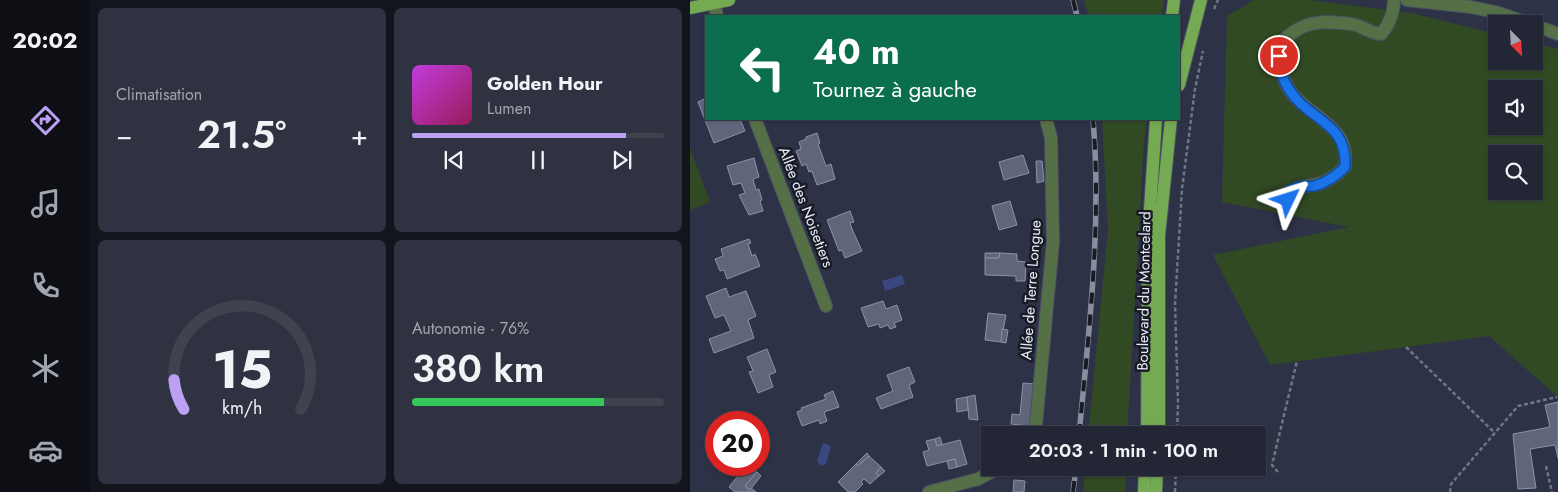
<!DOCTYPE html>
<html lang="fr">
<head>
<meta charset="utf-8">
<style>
  :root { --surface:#222635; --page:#2e3241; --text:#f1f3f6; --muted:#a2a5ad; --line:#3f4350; --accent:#bca0f2 }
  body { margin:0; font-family:Jost,sans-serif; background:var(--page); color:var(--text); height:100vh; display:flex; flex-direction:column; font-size:19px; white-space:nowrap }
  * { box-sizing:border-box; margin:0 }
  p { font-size:16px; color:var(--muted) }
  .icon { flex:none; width:28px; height:28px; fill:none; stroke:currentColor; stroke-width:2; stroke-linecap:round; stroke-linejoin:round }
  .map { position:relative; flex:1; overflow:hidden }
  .sheet { display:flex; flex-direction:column; gap:8px; padding:8px; background:#13151d; width:600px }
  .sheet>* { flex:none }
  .hud { position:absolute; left:15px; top:15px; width:475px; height:105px; border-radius:0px; box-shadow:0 1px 4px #0004,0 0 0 1px var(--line); background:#0b6e4f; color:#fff; overflow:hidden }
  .needle { width:32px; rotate:156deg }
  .tools { position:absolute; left:798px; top:15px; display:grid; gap:10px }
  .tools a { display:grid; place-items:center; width:55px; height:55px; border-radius:0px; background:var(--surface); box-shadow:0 1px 4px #0004,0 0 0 1px var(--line); font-size:25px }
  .speed { position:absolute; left:15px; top:411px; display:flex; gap:10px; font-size:25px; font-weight:700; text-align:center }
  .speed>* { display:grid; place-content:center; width:65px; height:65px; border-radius:50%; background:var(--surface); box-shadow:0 1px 4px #0004,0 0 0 1px var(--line); line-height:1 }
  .speed .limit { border:8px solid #d22; background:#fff; color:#111 }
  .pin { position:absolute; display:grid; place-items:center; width:42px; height:42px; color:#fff; margin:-21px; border:2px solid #fff; border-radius:50%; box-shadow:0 1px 5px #0007 }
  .me { position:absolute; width:55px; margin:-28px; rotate:49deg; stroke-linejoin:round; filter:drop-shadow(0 0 4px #0008) }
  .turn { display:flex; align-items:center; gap:18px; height:105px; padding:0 25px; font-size:22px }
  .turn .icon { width:65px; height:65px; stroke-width:2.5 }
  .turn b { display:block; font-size:35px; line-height:42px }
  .big { font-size:38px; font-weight:600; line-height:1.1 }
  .sheet .tile { flex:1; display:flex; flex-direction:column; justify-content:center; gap:8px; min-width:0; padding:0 18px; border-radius:8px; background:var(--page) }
  .sheet .dial { align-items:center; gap:0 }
  .dial svg { height:130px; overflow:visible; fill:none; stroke:var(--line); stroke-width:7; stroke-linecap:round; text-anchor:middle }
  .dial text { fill:var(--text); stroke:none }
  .song { display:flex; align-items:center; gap:15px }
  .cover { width:60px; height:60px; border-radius:8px; background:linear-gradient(135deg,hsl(290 70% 55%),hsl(330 70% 35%)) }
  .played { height:5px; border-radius:2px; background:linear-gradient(90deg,var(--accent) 85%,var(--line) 85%) }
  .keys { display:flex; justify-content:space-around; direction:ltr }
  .heat { display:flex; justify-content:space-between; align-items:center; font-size:28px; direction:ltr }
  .charge { height:8px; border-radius:4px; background:linear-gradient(90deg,#34c759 76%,var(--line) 0) }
  .sheet .tiles { flex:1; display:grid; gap:8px; grid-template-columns:repeat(2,1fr) }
  .trip { position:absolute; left:291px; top:426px; width:285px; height:50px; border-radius:0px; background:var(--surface); box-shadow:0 1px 4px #0004,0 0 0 1px var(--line); font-weight:600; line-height:50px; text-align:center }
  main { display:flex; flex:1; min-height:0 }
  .dock { display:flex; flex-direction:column; width:90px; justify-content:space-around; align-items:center; background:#0e0f15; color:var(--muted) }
  .dock .icon { width:35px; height:35px }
  .dock .on { color:var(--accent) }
  .dock b { font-size:22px; color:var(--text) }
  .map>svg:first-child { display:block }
  .green { fill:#324a24; fill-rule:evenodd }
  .water { fill:#3a4781 }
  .building { fill:#5f667c; stroke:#8a92aa }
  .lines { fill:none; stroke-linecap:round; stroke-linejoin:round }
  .minor-casing { stroke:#4b5063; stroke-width:14 }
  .major-casing { stroke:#4b5063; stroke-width:14 }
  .path { stroke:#707587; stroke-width:2.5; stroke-dasharray:4 2.5; stroke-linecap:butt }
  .minor { stroke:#557046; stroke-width:12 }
  .major { stroke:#74ab52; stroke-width:12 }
  .rail-casing { stroke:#898e9f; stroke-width:5.5 }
  .rail { stroke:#181b24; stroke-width:4; stroke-dasharray:11; stroke-linecap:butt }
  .route-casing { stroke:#114b97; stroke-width:12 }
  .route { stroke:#1a73e8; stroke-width:9 }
  .labels { text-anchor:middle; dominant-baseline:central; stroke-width:5; stroke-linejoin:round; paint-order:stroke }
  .street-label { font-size:15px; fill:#e7ebf8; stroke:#181b24 }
</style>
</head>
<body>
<main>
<nav class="dock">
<b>20:02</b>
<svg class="icon on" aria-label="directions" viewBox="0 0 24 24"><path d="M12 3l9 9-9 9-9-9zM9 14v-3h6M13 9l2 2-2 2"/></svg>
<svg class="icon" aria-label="music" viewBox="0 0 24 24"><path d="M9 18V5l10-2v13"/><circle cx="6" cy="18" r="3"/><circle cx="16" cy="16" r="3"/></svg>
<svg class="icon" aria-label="phone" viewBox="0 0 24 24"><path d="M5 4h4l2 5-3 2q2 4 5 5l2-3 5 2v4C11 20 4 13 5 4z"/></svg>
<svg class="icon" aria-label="climate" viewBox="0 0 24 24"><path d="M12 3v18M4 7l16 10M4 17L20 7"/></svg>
<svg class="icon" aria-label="car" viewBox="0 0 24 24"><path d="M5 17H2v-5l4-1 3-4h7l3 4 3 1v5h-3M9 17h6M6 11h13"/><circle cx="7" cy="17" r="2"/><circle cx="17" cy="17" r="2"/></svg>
</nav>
<section class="sheet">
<div class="tiles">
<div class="tile"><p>Climatisation</p>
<div class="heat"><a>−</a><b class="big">21.5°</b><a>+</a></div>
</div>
<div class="tile">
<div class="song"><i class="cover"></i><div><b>Golden Hour</b><p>Lumen</p></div></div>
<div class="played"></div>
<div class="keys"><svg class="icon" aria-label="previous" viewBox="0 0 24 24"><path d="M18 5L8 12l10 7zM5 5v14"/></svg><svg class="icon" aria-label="pause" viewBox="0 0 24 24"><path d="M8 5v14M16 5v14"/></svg><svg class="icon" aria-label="next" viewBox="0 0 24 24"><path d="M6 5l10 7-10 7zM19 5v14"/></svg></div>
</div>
<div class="tile dial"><svg viewBox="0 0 100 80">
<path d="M14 69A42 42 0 1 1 86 69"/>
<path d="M14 69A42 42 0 0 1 8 51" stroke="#bca0f2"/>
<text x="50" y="56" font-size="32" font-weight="700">15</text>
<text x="50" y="72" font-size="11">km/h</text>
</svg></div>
<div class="tile"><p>Autonomie · 76%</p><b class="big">380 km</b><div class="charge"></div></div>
</div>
</section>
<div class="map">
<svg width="868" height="492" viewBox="0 0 868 492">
  <rect width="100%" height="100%" fill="#2d3247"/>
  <g class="green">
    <path d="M394 0H474L472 16H399Z"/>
    <path d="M564 0H618L722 13 806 34V61H844V43L868 49V397L799 336 580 365 523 255 659 227 532 202 537 16ZM806 89H844V126H806ZM806 154H844V191H806Z"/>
    <path d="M412 119H457L454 142 437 435H398L418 230Z"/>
    <path d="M0 148 20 202 0 210Z"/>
    <path d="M395 468H436L435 492H393Z"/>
  </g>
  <g class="water">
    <path d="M212 275 215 284 195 291 192 281Z"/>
    <path d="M133 443 141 446 136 464 131 466 127 461Z"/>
  </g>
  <g class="building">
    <path d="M16 98V119H50L55 131 24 143 8 102Z"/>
    <path d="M127 133 130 143 128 144 136 166 141 164 145 179 127 185 122 171 119 172 116 164 112 166 106 151 111 149 109 142 116 139V137Z"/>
    <path d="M333 155 339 173 314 180 309 162Z"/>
    <path d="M64 158 69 177 63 179 66 190 69 189 72 200 70 201 73 211 59 215 49 195 55 193 51 183 43 185 37 166Z"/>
    <path d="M346 161H352L354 181 347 183Z"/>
    <path d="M320 201 327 225 309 230 302 206Z"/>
    <path d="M160 211 164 222 160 223 162 229 172 251 155 258 152 250 149 251 137 220Z"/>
    <path d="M59 239 61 243 58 244 62 256 65 254 70 266 37 279 34 270 30 271 25 259 33 256 31 249Z"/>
    <path d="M295 253H310L309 258H295Z"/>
    <path d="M310 253 327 254V261L336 262 335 281H326V276L295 275V258H309Z"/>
    <path d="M36 288 39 297 56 291 66 316 58 320 64 338 24 353 19 339 41 331 34 315 25 318 16 296Z"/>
    <path d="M193 301 196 309 207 305 212 320 204 323 206 327 200 329 198 325 190 328 189 324 178 327 171 308Z"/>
    <path d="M298 313 316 315 311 342 295 340Z"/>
    <path d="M312 329 318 330 316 343 311 342Z"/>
    <path d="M77 349 86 372 79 375 83 387 68 393 59 372 63 371 57 357Z"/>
    <path d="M219 367 225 382 219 385 223 397 191 409 186 398 203 391 197 375Z"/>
    <path d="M333 383 345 384 340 426 321 424 322 414 330 415Z"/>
    <path d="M143 391 149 407 134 412 137 421 130 424 129 420 112 426 107 412 112 410 111 408 136 399 134 395Z"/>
    <path d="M285 395 288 420 279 419 277 397Z"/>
    <path d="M277 397 278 410 267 412 266 399Z"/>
    <path d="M868 402V458L865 445 840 449 846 488 828 489 823 434 860 427 855 405Z"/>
    <path d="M250 437 252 444 247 446 245 439Z"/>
    <path d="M245 439 247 446 270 440 277 464 267 467 265 459 237 466 233 452 239 450 236 441Z"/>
    <path d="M177 453 179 456 168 466 166 464Z"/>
    <path d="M179 456 191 467 186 473 189 476 180 484 174 479 171 482 173 484 165 492H158L148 482 166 464 168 466Z"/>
    <path d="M265 459 267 467 259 469 257 461Z"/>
    <path d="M57 465 67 472 55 486 60 490 61 488 66 492H45L39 487Z"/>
    <path d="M191 467 195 471 189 476 186 473Z"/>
    <path d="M67 472 71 476 60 490 55 486Z"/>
    <path d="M324 480 335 481 334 492H323Z"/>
  </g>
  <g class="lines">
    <g class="minor-casing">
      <g id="minor">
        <path d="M717 0 781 7 805 12 841 24"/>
        <path d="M24 3 27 16"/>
        <path d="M844 25 868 34"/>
        <path d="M65 119 136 306"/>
        <path d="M598 200 600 191C612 185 612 187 624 185 637 183 646 176 655 167 656 156 655 144 648 135 625 107 594 104 590 62 589 54 591 42 597 37 610 26 622 22 639 22 647 23 658 23 666 25 675 28 681 33 691 34 699 25 704 12 704 0"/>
        <path d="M345 435 363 242 361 138 356 119"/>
        <path d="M239 492 288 479 309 468"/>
      </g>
    </g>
    <g class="major-casing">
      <g id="major">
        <path d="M0 8 39 0"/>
        <path d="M482 16 484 0"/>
        <path d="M489 85 511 0"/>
        <path d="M457 435 458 239 466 119"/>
        <path d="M469 435V236L481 119"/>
        <path d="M454 492 455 468"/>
        <path d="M466 492 467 468"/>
      </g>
    </g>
    <g class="path">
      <path d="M524 9 528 0"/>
      <path d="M716 347 805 433"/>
      <path d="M487 435 488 403 485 304 492 189 505 89 513 51"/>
      <path d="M856 466 862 492"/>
      <path d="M588 472 582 465 607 361"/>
      <path d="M485 492 486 468"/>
      <path d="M760 492 761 484 828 406 867 397"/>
    </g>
    <use href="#minor" class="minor"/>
    <use href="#major" class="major"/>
    <g class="rail-casing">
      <g id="rail">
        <path d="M383 0 387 16"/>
        <path d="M389 435C399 330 412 225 403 119"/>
        <path d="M383 492 386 468"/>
      </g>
    </g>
    <use href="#rail" class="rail"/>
  </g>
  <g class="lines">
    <g class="route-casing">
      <path id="route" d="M589 56C590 67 591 77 597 86 616 121 658 120 655 167 646 176 637 183 624 186 612 187 612 185 600 190L598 200"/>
    </g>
    <use href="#route" class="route"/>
  </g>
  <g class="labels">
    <g class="street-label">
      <text transform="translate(116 207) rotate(69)">Allée des Noisetiers</text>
      <text transform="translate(341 290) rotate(-86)">Allée de Terre Longue</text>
      <text transform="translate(454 291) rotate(-89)">Boulevard du Montcelard</text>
    </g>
  </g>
</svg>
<div class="tools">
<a><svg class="needle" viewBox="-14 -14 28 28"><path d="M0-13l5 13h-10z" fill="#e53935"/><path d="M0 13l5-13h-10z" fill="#a2a5ad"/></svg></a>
<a><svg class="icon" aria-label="sound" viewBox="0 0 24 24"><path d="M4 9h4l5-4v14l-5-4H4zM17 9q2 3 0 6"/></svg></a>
<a><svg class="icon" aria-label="search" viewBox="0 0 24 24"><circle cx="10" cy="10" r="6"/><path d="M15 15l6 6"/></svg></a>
</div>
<div class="speed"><div class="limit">20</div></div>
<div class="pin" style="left:589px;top:56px;background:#d93025"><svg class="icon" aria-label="arrive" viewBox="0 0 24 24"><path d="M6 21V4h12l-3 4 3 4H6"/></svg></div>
<svg class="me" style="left:598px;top:200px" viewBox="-20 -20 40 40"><path d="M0-17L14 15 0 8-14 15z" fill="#1a73e8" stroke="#fff" stroke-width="4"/></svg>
<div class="trip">20:03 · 1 min · 100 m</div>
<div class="hud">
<div class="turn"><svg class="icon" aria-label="left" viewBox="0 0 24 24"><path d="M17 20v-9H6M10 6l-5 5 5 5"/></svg><div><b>40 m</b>Tournez à gauche</div></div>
</div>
</div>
</main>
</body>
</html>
